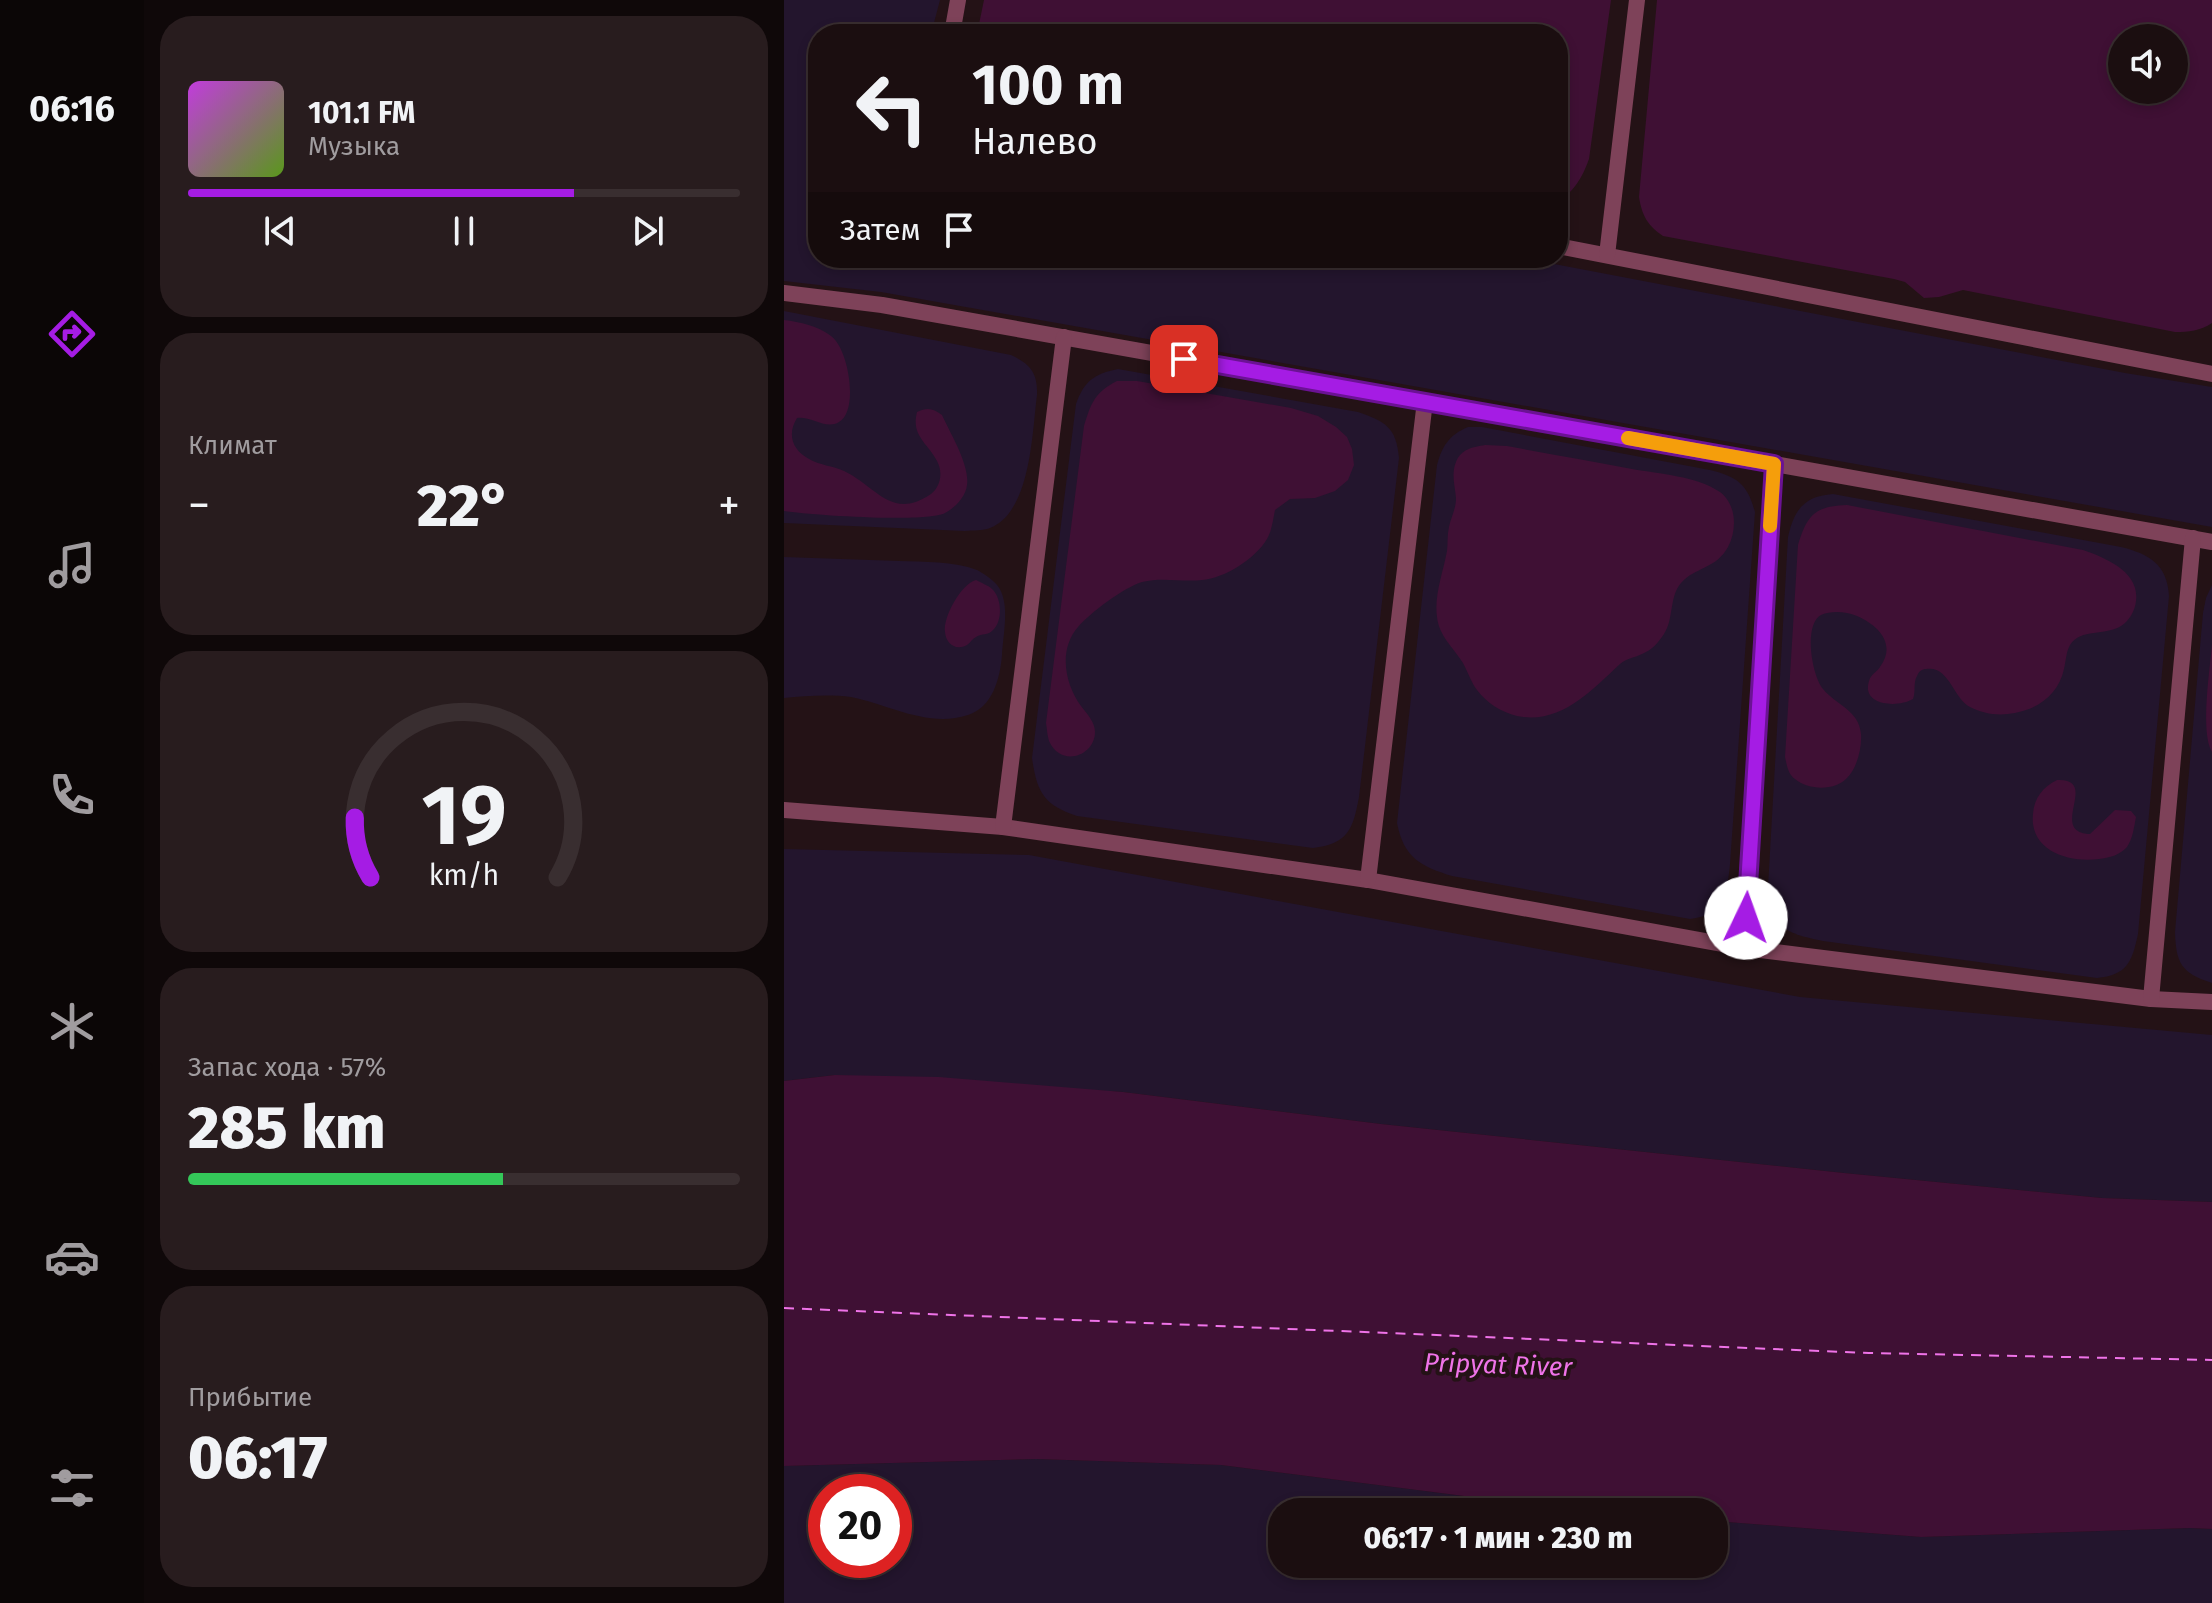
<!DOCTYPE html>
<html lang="ru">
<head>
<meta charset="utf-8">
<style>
  :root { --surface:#1b0e10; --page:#281c1e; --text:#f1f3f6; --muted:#a09c9f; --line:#392e30; --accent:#a51ce4 }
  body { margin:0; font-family:"Fira Sans",sans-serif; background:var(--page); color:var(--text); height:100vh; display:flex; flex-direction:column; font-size:30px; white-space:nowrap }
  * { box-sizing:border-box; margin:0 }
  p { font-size:26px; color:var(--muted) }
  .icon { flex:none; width:44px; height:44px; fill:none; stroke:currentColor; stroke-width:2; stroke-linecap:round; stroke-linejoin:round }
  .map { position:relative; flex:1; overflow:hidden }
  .side { display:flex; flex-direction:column; gap:16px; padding:16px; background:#0f0809; width:640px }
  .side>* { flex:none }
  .hud { position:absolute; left:24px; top:24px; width:760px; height:244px; border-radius:32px; box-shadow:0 4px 12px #0003,0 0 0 2px var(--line); background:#1b0e10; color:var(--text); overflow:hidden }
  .tools { position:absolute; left:1324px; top:24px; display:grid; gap:16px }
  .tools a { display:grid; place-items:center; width:80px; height:80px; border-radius:50%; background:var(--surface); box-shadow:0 4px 12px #0003,0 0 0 2px var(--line); font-size:40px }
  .speed { position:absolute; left:24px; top:1474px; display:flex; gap:16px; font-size:40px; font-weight:700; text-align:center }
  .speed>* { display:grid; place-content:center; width:104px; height:104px; border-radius:50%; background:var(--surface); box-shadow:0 4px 12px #0003,0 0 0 2px var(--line); line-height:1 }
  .speed .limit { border:12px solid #d22; background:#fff; color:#111 }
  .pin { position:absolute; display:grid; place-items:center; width:68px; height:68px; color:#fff; margin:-34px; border-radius:16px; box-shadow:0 4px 12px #0006 }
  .me { position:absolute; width:88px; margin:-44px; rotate:3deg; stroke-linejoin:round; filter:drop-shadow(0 0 6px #0008) }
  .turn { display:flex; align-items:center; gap:28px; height:168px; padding:0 32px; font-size:36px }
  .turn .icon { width:104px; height:104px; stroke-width:2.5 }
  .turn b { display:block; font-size:56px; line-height:68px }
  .then { display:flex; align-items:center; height:76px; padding:0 32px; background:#0003; gap:16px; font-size:30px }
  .big { font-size:60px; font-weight:800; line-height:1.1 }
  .side .tile { flex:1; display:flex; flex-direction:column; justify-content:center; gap:12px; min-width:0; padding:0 28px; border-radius:32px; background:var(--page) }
  .side .dial { align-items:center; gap:0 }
  .dial svg { height:208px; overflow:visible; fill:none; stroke:var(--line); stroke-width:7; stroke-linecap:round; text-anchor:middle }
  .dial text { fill:var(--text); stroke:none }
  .song { display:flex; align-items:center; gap:24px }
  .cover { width:96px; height:96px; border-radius:12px; background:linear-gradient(135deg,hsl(290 70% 55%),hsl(90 70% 35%)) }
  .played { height:8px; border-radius:4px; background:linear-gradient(90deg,var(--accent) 70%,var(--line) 70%) }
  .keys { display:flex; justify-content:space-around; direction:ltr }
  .heat { display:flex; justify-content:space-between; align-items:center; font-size:44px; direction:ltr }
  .charge { height:12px; border-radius:6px; background:linear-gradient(90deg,#34c759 57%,var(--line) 0) }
  .trip { position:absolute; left:484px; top:1498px; width:460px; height:80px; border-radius:32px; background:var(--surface); box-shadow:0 4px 12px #0003,0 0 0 2px var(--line); font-weight:800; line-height:80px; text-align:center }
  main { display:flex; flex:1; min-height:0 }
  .tab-bar { display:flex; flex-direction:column; width:144px; justify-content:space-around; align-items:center; background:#0b0606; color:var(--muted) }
  .tab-bar .icon { width:56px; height:56px }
  .tab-bar .active { color:var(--accent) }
  .tab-bar b { font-size:36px; color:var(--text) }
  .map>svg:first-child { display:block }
  .green { fill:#23152d; fill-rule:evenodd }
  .water { fill:#3f1034; fill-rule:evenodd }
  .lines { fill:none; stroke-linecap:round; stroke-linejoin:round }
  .ferry { stroke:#ef73e8; stroke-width:2; stroke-dasharray:10 8; stroke-linecap:butt }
  .service { stroke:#7e4259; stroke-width:16 }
  .route-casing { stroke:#6b1294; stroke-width:20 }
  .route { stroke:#a51ce4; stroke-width:14 }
  .slow { stroke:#f59e0b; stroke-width:14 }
  .labels { text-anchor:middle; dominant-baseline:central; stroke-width:8; stroke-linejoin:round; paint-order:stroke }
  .water-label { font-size:26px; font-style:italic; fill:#ef73e8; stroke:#241216 }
</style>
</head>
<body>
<main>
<nav class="tab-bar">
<b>06:16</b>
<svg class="icon active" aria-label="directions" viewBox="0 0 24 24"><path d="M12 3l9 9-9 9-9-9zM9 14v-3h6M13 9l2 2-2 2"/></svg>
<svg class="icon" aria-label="music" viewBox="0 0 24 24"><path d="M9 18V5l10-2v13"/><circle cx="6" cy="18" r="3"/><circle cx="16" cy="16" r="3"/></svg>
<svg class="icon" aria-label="phone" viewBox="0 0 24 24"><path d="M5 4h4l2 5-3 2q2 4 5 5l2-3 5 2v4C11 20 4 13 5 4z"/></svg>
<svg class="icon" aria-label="climate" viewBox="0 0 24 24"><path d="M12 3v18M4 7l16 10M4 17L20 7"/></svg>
<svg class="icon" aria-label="car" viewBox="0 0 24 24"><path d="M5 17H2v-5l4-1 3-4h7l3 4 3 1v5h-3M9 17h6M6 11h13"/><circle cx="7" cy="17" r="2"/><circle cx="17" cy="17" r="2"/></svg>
<svg class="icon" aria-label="filters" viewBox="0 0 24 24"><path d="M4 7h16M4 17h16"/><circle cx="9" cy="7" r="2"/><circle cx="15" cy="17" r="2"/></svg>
</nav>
<section class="side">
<div class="tile">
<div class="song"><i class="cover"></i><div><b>101.1 FM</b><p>Музыка</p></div></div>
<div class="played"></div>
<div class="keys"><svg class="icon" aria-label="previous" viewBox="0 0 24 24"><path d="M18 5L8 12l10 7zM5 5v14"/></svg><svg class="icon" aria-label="pause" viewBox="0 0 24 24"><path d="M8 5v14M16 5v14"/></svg><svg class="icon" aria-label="next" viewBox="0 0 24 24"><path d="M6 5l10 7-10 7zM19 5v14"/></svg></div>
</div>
<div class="tile"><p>Климат</p>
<div class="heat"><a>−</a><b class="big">22°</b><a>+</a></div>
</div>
<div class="tile dial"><svg viewBox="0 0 100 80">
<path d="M14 69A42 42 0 1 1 86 69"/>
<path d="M14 69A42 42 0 0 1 8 46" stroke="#a51ce4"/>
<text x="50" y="56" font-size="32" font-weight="700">19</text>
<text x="50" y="72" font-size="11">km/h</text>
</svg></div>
<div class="tile"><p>Запас хода · 57%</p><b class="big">285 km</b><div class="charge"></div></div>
<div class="tile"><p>Прибытие</p><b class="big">06:17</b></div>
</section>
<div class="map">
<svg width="1428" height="1603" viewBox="0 0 1428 1603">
  <rect width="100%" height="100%" fill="#241216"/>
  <g class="green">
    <path d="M0 0H156L147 34H34V258H739L1341 373 1428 387V527L97 292 0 281Z"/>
    <path d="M0 311 227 355C246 364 254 373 253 395 248 433 247 512 206 528 199 531 189 530 181 531L0 523Z"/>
    <path d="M334 369 574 412C602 422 612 427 615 458L575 797C569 829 564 844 529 848L293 816C260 805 253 793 248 758L292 404C300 381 310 374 334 369Z"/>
    <path d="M684 427H698L926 470C954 477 963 484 971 512L946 864C943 894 940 915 906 919L668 876C636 866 620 858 613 823L653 465C658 446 665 435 684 427Z"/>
    <path d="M1049 494 1337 547C1365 554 1383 564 1385 596L1354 934C1348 962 1343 975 1313 978L1039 941C999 933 990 928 984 887L1004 537C1010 510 1020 496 1049 494Z"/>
    <path d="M0 557C38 558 77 560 115 561 140 562 170 561 193 570 199 573 209 580 213 585 227 602 219 634 218 655 216 678 209 707 184 715 144 728 106 705 67 697 45 694 21 696 0 698Z"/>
    <path d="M1428 585V983C1397 973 1392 963 1391 932L1419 613 1422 598Z"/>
    <path d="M0 849 245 855 1016 997 1428 1035V1202L1318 1198 1060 1173 597 1124 339 1092 51 1075 0 1081Z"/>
    <path d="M252 1459 437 1465 680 1496 840 1512H498V1564H930V1521L1137 1537 1406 1528 1428 1529V1603H0V1466ZM42 1492H110V1560H42Z"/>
  </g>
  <g class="water">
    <path d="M200 0H827L805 159C798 179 790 190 774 203V34H193Z"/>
    <path d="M873 0H1428V323C1416 331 1405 332 1391 332L1179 290 1155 297 1140 298 1121 282 1110 279 879 236C864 226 858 216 855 197ZM1338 38H1390V90H1338Z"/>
    <path d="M0 320C16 322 34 326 47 336 65 349 75 411 55 422 42 430 27 416 13 418 3 434 8 450 25 459 35 465 49 466 60 471 92 486 107 521 147 494 157 486 159 472 153 461 143 442 127 436 133 412 143 407 149 408 158 415 166 433 186 465 183 485 182 496 171 508 161 513 141 523 26 515 0 511Z"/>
    <path d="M333 381H353L507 408 534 416 552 427 563 437 568 449 570 465 564 480 551 491 531 498 506 499 491 510C489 520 488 530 483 539 471 559 441 578 418 580 397 582 378 577 358 582 339 588 306 613 294 627 274 650 281 684 297 706 303 714 311 722 311 732 311 756 277 768 265 741 263 735 263 728 262 723L300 426C307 403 311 392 333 381Z"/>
    <path d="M701 445 723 446C765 454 807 461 848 469 876 474 912 476 936 492 953 505 953 530 944 547 932 569 911 567 897 583 885 597 890 619 880 634 874 643 868 650 858 654 850 658 843 658 836 664 807 691 776 725 733 716 717 712 703 703 693 690 687 682 684 672 679 663 669 647 655 636 653 617 650 595 659 573 663 551 664 543 663 535 665 527 667 517 672 509 672 498 671 486 667 474 672 462 677 449 689 447 701 445Z"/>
    <path d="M1063 505 1299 550C1322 558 1356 572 1352 601 1351 611 1345 621 1337 626 1321 636 1297 628 1286 645 1282 652 1282 661 1280 669 1276 688 1263 702 1245 709 1226 716 1205 717 1186 707 1169 698 1165 665 1142 669 1138 669 1135 671 1133 676 1129 682 1132 692 1129 699 1114 708 1077 706 1085 681 1087 674 1093 672 1096 667 1113 644 1094 625 1073 616 1062 612 1049 610 1037 615 1019 625 1028 676 1039 689 1052 705 1075 710 1077 734 1078 748 1073 769 1062 779 1050 791 1024 790 1011 779 1004 774 1003 766 1001 757L1014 545C1023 515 1031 506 1063 505Z"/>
    <path d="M192 580C197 583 204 585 208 589 218 598 219 621 209 630 204 636 198 633 192 637 188 639 186 643 183 645 172 651 162 644 161 632 159 617 177 584 192 580Z"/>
    <path d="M1428 644V752C1416 732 1426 669 1428 644Z"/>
    <path d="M1273 780C1317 778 1263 832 1306 834L1331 810 1347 811 1352 817C1350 827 1349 838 1343 847 1336 855 1325 858 1315 859 1285 863 1245 851 1249 814 1250 798 1259 787 1273 780Z"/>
    <path d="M51 1075 155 1077 339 1092 597 1124 1060 1173 1318 1198 1428 1202V1529L1406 1528 1137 1537 930 1521V1512H840L680 1496 437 1465 252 1459 0 1466V1081Z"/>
  </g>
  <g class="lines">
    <path class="ferry" d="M0 1308 1085 1353 1428 1360"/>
    <g class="service">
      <path d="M168 34 174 0"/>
      <path d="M774 246 1428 374"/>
      <path d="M823 255 853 0"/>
      <path d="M0 293 98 305 1428 542"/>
      <path d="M0 810 219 827 584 880 960 948 1367 999 1428 1002"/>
      <path d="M219 827 280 337"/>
      <path d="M584 880 641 401"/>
      <path d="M960 948 990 464"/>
      <path d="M1367 999 1409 538"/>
    </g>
  </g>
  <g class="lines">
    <g class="route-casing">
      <path id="route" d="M400 359 990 464 962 918"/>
    </g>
    <use href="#route" class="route"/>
    <path class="slow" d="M844 438 990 464 986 526"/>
  </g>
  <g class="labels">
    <g class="water-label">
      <text transform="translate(714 1365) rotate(2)">Pripyat River</text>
    </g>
  </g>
</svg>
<div class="tools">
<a><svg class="icon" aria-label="sound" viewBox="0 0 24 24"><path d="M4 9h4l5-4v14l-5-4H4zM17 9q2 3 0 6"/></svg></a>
</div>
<div class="speed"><div class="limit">20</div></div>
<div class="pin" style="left:400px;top:359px;background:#d93025"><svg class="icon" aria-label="arrive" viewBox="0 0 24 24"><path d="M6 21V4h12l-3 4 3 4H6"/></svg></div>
<svg class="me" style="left:962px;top:918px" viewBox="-20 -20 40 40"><circle r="19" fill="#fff"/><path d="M0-13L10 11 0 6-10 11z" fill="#a51ce4"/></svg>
<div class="trip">06:17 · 1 мин · 230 m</div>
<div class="hud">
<div class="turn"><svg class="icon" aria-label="left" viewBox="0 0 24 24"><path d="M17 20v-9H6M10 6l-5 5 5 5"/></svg><div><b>100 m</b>Налево</div></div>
<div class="then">Затем<svg class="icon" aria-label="arrive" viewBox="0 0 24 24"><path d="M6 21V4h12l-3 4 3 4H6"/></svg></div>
</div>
</div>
</main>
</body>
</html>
